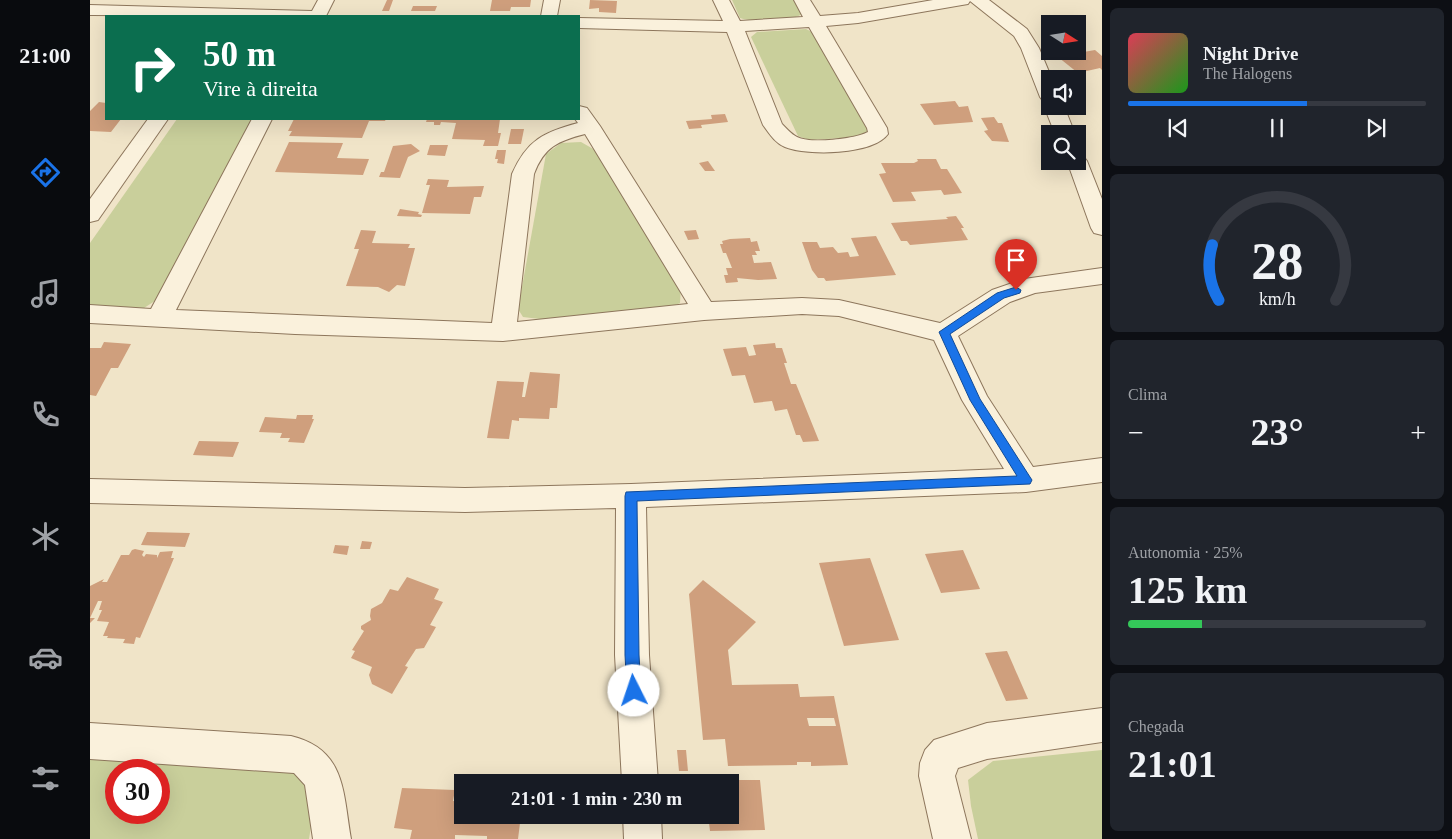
<!DOCTYPE html>
<html lang="pt">
<head>
<meta charset="utf-8">
<style>
  :root { --surface:#171b24; --page:#20242c; --text:#f1f3f6; --muted:#9ea1a6; --line:#363941; --accent:#1a73e8 }
  body { margin:0; font-family:Georgia,serif; background:var(--page); color:var(--text); height:100vh; display:flex; flex-direction:column; font-size:19px; white-space:nowrap }
  * { box-sizing:border-box; margin:0 }
  p { font-size:16px; color:var(--muted) }
  .icon { flex:none; width:28px; height:28px; fill:none; stroke:currentColor; stroke-width:2; stroke-linecap:round; stroke-linejoin:round }
  .map { position:relative; flex:1; overflow:hidden }
  .sheet { display:flex; flex-direction:column; gap:8px; padding:8px; background:#0d0f14; width:350px }
  .sheet>* { flex:none }
  .hud { position:absolute; left:15px; top:15px; width:475px; height:105px; border-radius:0px; box-shadow:0 5px 20px #0002; background:#0b6e4f; color:#fff; overflow:hidden }
  .needle { width:32px; rotate:102deg }
  .tools { position:absolute; left:951px; top:15px; display:grid; gap:10px }
  .tools a { display:grid; place-items:center; width:45px; height:45px; border-radius:0px; background:var(--surface); box-shadow:0 5px 20px #0002; font-size:25px }
  .speed { position:absolute; left:15px; top:759px; display:flex; gap:10px; font-size:25px; font-weight:700; text-align:center }
  .speed>* { display:grid; place-content:center; width:65px; height:65px; border-radius:50%; background:var(--surface); box-shadow:0 5px 20px #0002; line-height:1 }
  .speed .limit { border:8px solid #d22; background:#fff; color:#111 }
  .pin { position:absolute; display:grid; place-items:center; width:42px; height:42px; color:#fff; margin:-51px -21px; border-radius:50% 50% 50% 0; rotate:-45deg; box-shadow:0 0 5px #0007 }
  .pin .icon { rotate:45deg }
  .me { position:absolute; width:55px; margin:-28px; rotate:356deg; stroke-linejoin:round; filter:drop-shadow(0 0 4px #0008) }
  .turn { display:flex; align-items:center; gap:18px; height:105px; padding:0 15px; font-size:22px }
  .turn .icon { width:65px; height:65px; stroke-width:2.5 }
  .turn b { display:block; font-size:35px; line-height:42px }
  .big { font-size:38px; font-weight:800; line-height:1.1 }
  .sheet .card { flex:1; display:flex; flex-direction:column; justify-content:center; gap:8px; min-width:0; padding:0 18px; border-radius:8px; background:var(--page) }
  .sheet .dial { align-items:center; gap:0 }
  .dial svg { height:130px; overflow:visible; fill:none; stroke:var(--line); stroke-width:7; stroke-linecap:round; text-anchor:middle }
  .dial text { fill:var(--text); stroke:none }
  .song { display:flex; align-items:center; gap:15px }
  .cover { width:60px; height:60px; border-radius:8px; background:linear-gradient(135deg,hsl(350 70% 55%),hsl(120 70% 35%)) }
  .played { height:5px; border-radius:2px; background:linear-gradient(90deg,var(--accent) 60%,var(--line) 60%) }
  .keys { display:flex; justify-content:space-around; direction:ltr }
  .heat { display:flex; justify-content:space-between; align-items:center; font-size:28px; direction:ltr }
  .charge { height:8px; border-radius:4px; background:linear-gradient(90deg,#34c759 25%,var(--line) 0) }
  .trip { position:absolute; left:364px; top:774px; width:285px; height:50px; border-radius:0px; background:var(--surface); box-shadow:0 5px 20px #0002; font-weight:800; line-height:50px; text-align:center }
  main { display:flex; flex:1; min-height:0 }
  .dock { display:flex; flex-direction:column; width:90px; justify-content:space-around; align-items:center; background:#090b0e; color:var(--muted) }
  .dock .icon { width:35px; height:35px }
  .dock .selected { color:var(--accent) }
  .dock b { font-size:22px; color:var(--text) }
  .map>svg:first-child { display:block }
  .green { fill:#c9cf9b; fill-rule:evenodd }
  .building { fill:#cf9f7d; fill-rule:evenodd }
  .lines { fill:none; stroke-linecap:round; stroke-linejoin:round }
  .minor-casing { stroke:#8d765c; stroke-width:2 }
  .minor { fill:#faf1dc; fill-rule:evenodd }
  .route { fill:#1a73e8; stroke:#114b97 }
</style>
</head>
<body>
<main>
<nav class="dock">
<b>21:00</b>
<svg class="icon selected" aria-label="directions" viewBox="0 0 24 24"><path d="M12 3l9 9-9 9-9-9zM9 14v-3h6M13 9l2 2-2 2"/></svg>
<svg class="icon" aria-label="music" viewBox="0 0 24 24"><path d="M9 18V5l10-2v13"/><circle cx="6" cy="18" r="3"/><circle cx="16" cy="16" r="3"/></svg>
<svg class="icon" aria-label="phone" viewBox="0 0 24 24"><path d="M5 4h4l2 5-3 2q2 4 5 5l2-3 5 2v4C11 20 4 13 5 4z"/></svg>
<svg class="icon" aria-label="climate" viewBox="0 0 24 24"><path d="M12 3v18M4 7l16 10M4 17L20 7"/></svg>
<svg class="icon" aria-label="car" viewBox="0 0 24 24"><path d="M5 17H2v-5l4-1 3-4h7l3 4 3 1v5h-3M9 17h6M6 11h13"/><circle cx="7" cy="17" r="2"/><circle cx="17" cy="17" r="2"/></svg>
<svg class="icon" aria-label="filters" viewBox="0 0 24 24"><path d="M4 7h16M4 17h16"/><circle cx="9" cy="7" r="2"/><circle cx="15" cy="17" r="2"/></svg>
</nav>
<div class="map">
<svg width="1012" height="839" viewBox="0 0 1012 839">
  <rect width="100%" height="100%" fill="#f0e4c8"/>
  <g class="green">
    <path d="M642 0H704L712 14C699 23 665 23 650 18Z"/>
    <path d="M716 29 726 34 779 130 771 137 719 140 708 136 661 37 667 32Z"/>
    <path d="M87 119H166L71 297 54 308 0 305V243Z"/>
    <path d="M491 142 505 150 591 286 590 303 580 308 458 320 433 317 428 309 456 154 471 143Z"/>
    <path d="M1012 750V839H888L881 806 878 780 903 761Z"/>
    <path d="M0 757 211 773 226 796 219 839H0ZM26 770H69V812H26Z"/>
  </g>
  <g class="building">
    <path d="M297 0H303L299 11H292Z"/>
    <path d="M402 0H441L440 7H421L420 11H400Z"/>
    <path d="M500 0 527 1 526 13 509 12V8L499 9Z"/>
    <path d="M323 6H347L345 11H321Z"/>
    <path d="M1005 50 1012 56V70L1010 68 988 73 963 53 978 51 982 54Z"/>
    <path d="M865 101 869 107 878 106 883 122 844 125 830 104Z"/>
    <path d="M9 102 16 103V119H31L21 132 0 131V111Z"/>
    <path d="M635 114 638 122 611 125 612 128 599 129 596 121 622 119 621 115Z"/>
    <path d="M904 117 908 123H912L919 142 902 141 894 131 898 130 891 118Z"/>
    <path d="M204 119H296L295 121H279L272 138 199 136 202 131H198Z"/>
    <path d="M337 119H410L408 133H411L408 146H393L395 140 362 139 366 123 351 122 350 125H344V122H336Z"/>
    <path d="M421 129H434L431 144H418Z"/>
    <path d="M199 142 253 143 247 158 279 159 273 175 185 172Z"/>
    <path d="M321 144 330 151 318 157 310 178 289 177 291 172H294L303 146Z"/>
    <path d="M340 145H358L355 156 337 155Z"/>
    <path d="M407 150H416L414 164 407 163 408 159H405Z"/>
    <path d="M827 159H846L851 169H857L872 193 854 195 851 190 821 192 826 201 803 202 789 174 796 173 791 163H824L828 161Z"/>
    <path d="M618 161 625 171H615L609 163Z"/>
    <path d="M338 179 359 180 357 187 394 186 391 197H384L380 214 332 213 340 185H336Z"/>
    <path d="M310 209 329 212 328 214 332 215 331 217 307 216Z"/>
    <path d="M866 216 874 228H871L878 240 820 245 817 241H811L801 223 858 219 856 217Z"/>
    <path d="M271 230 286 231 282 243 320 244 318 248H325L315 286 307 285 299 292 288 287 256 286 269 249H264Z"/>
    <path d="M606 230 609 239 598 240 594 231Z"/>
    <path d="M786 236 806 275 736 281 734 278H728L722 270 712 242H727L730 248 743 247 748 253 758 252 760 257 769 256 761 238Z"/>
    <path d="M660 238 661 242 667 241 670 251H665L667 255H662L664 263 681 262 687 279 668 280 647 278 648 282 636 283 634 275H638L636 268H642L636 253H633L630 244H633L632 241 640 239Z"/>
    <path d="M14 342 41 344 28 368H21L6 396 0 395V348H11Z"/>
    <path d="M685 343 686 348H692L697 363H694L701 384H706L729 441 713 442 710 435H706L697 409 685 411 682 401 664 403 655 375 642 376 633 349 656 347 659 356 666 355 663 345Z"/>
    <path d="M440 372 470 374 467 408H460L459 419 429 418V421L422 420 419 439 397 438 407 381 434 382 432 397H435Z"/>
    <path d="M207 415H223L222 419H224L214 443 198 442 200 438H190L192 433 169 432 175 417 206 419Z"/>
    <path d="M109 441 149 442 143 457 103 455Z"/>
    <path d="M57 532 100 533 95 547 51 545Z"/>
    <path d="M272 541 282 542 280 549H270Z"/>
    <path d="M245 545 259 546 257 555 243 553Z"/>
    <path d="M45 549 54 551 52 555 54 557 56 554 67 555V558L70 552 83 551 81 558H84L50 638 46 637 44 644 33 643 35 639 17 638 18 636H13L19 622 7 621 12 610H9L12 601H8L0 618H5L0 623V586L14 579 12 582H17L31 555H39L42 550Z"/>
    <path d="M873 550 890 589 851 593 835 554Z"/>
    <path d="M780 558 809 640 754 646 729 563Z"/>
    <path d="M317 577 349 589 344 599 353 602 340 625 346 627 334 648 326 649 315 666 318 667 302 694 282 684 279 675 282 667 261 658 265 651 262 650 274 631 271 629V626L281 620 280 616 281 609 292 603 300 589 308 591Z"/>
    <path d="M613 580 666 622 638 650 642 685 708 684 710 697 744 696 758 765 721 766V762H707V765L638 766 635 739 613 740 599 594ZM717 718H744L746 726H719Z"/>
    <path d="M917 651 938 699 916 701 895 653Z"/>
    <path d="M587 750H596L598 771H589Z"/>
    <path d="M615 780H670L675 830 620 831 618 815H640V782H616Z"/>
    <path d="M312 788 365 790 363 801H372V815H431L428 839H397V836L365 835V839H320L322 830 304 828Z"/>
  </g>
  <g class="lines">
    <g class="minor-casing">
      <g id="minor">
        <path d="M228 0H244L236 16 0 15V5L222 11Z"/>
        <path d="M454 0H470L467 16H451Z"/>
        <path d="M623 0H639L650 21 713 17 704 0H720L730 16 768 13 843 0H899L937 29 949 48 962 79H960V106H974L985 134H965L954 106 957 102 953 101 950 97 931 48 924 36 880 1 878 4 872 5 768 23 736 26 797 128 798 134C783 155 717 156 695 147 685 143 679 133 673 125L637 32 489 28V18L633 21ZM719 27 777 128 778 132C765 139 720 144 707 137 701 134 697 129 692 124L655 31Z"/>
        <path d="M489 106 497 108 510 126 621 302 712 298 749 300 850 323 902 290 934 279 1012 268V284L945 293 920 302 868 336 897 396 943 467 1012 458V482L936 492 556 507 559 655 568 782H532L525 655 526 508 375 512 0 503V479L375 488 541 484 914 469 872 400 844 340 749 316 712 314 614 320 413 341 205 334 0 323V305L61 309 162 119H182L86 310 402 323 422 174C437 140 454 132 488 123L485 119H489ZM495 134 598 304 427 322 444 174C454 147 468 141 495 134Z"/>
        <path d="M58 119H78L8 220 0 222V199Z"/>
        <path d="M988 155 994 157 997 161 1012 199V235L1004 233 1001 228 977 161H988Z"/>
        <path d="M1012 708V742L897 759 868 768 865 776 881 839H843L829 776 830 763 835 750 844 740 897 723Z"/>
        <path d="M0 723 201 736C256 749 253 793 261 839H223L215 785 204 773 0 759Z"/>
        <path d="M533 815H571L572 839H534Z"/>
      </g>
    </g>
    <use href="#minor" class="minor"/>
  </g>
  <path class="route" d="M926 287 931 290 930 293 914 298 860 334 890 399 940 477 942 480 940 484 547 501 549 655 551 691 549 696 544 698 539 696 537 691 535 655V496L536 492 927 476 880 400 849 332 907 293Z"/>
</svg>
<div class="tools">
<a><svg class="needle" viewBox="-14 -14 28 28"><path d="M0-13l5 13h-10z" fill="#e53935"/><path d="M0 13l5-13h-10z" fill="#9ea1a6"/></svg></a>
<a><svg class="icon" aria-label="sound" viewBox="0 0 24 24"><path d="M4 9h4l5-4v14l-5-4H4zM17 9q2 3 0 6"/></svg></a>
<a><svg class="icon" aria-label="search" viewBox="0 0 24 24"><circle cx="10" cy="10" r="6"/><path d="M15 15l6 6"/></svg></a>
</div>
<div class="speed"><div class="limit">30</div></div>
<div class="pin" style="left:926px;top:290px;background:#d93025"><svg class="icon" aria-label="arrive" viewBox="0 0 24 24"><path d="M6 21V4h12l-3 4 3 4H6"/></svg></div>
<svg class="me" style="left:544px;top:691px" viewBox="-20 -20 40 40"><circle r="19" fill="#fff"/><path d="M0-13L10 11 0 6-10 11z" fill="#1a73e8"/></svg>
<div class="trip">21:01 · 1 min · 230 m</div>
<div class="hud">
<div class="turn"><svg class="icon" aria-label="right" viewBox="0 0 24 24"><path d="M7 20v-9h11M14 6l5 5-5 5"/></svg><div><b>50 m</b>Vire à direita</div></div>
</div>
</div>
<section class="sheet">
<div class="card">
<div class="song"><i class="cover"></i><div><b>Night Drive</b><p>The Halogens</p></div></div>
<div class="played"></div>
<div class="keys"><svg class="icon" aria-label="previous" viewBox="0 0 24 24"><path d="M18 5L8 12l10 7zM5 5v14"/></svg><svg class="icon" aria-label="pause" viewBox="0 0 24 24"><path d="M8 5v14M16 5v14"/></svg><svg class="icon" aria-label="next" viewBox="0 0 24 24"><path d="M6 5l10 7-10 7zM19 5v14"/></svg></div>
</div>
<div class="card dial"><svg viewBox="0 0 100 80">
<path d="M14 69A42 42 0 1 1 86 69"/>
<path d="M14 69A42 42 0 0 1 10 35" stroke="#1a73e8"/>
<text x="50" y="56" font-size="32" font-weight="700">28</text>
<text x="50" y="72" font-size="11">km/h</text>
</svg></div>
<div class="card"><p>Clima</p>
<div class="heat"><a>−</a><b class="big">23°</b><a>+</a></div>
</div>
<div class="card"><p>Autonomia · 25%</p><b class="big">125 km</b><div class="charge"></div></div>
<div class="card"><p>Chegada</p><b class="big">21:01</b></div>
</section>
</main>
</body>
</html>
